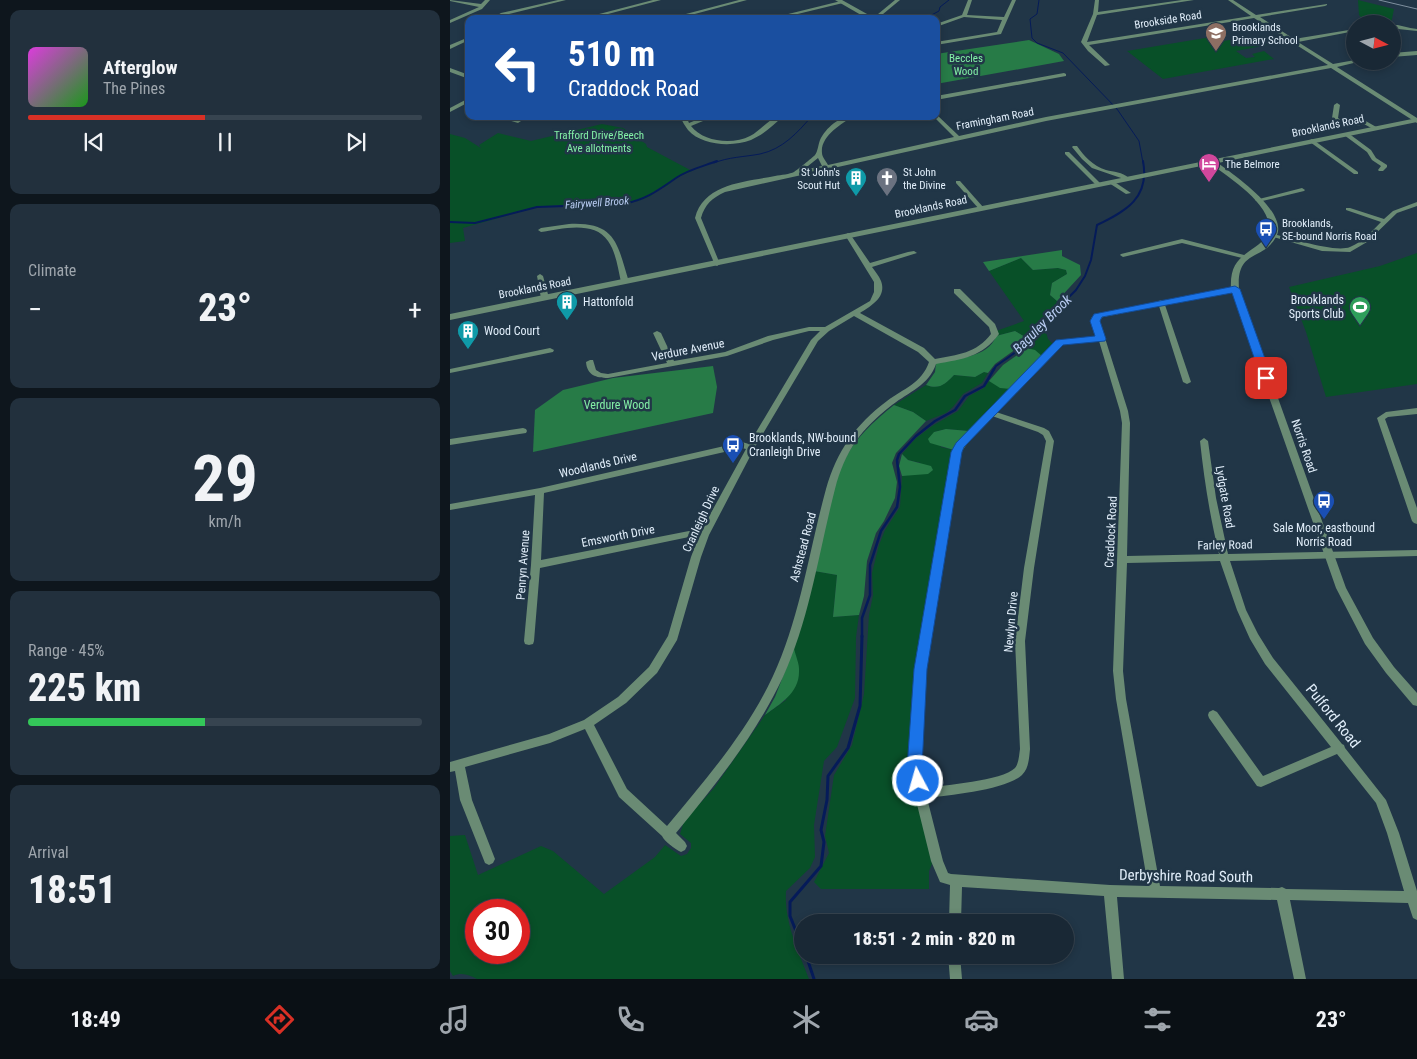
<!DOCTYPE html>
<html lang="en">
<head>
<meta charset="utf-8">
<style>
  :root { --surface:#192835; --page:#22303d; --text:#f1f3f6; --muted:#9fa6ad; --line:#374450; --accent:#d93025 }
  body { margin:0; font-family:"Roboto Condensed",sans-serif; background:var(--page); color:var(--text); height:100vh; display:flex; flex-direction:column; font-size:19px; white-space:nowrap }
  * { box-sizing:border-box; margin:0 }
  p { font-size:16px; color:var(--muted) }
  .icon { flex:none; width:28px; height:28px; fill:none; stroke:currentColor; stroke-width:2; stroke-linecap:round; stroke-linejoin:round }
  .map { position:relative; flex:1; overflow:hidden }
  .panel { display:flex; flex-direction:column; gap:10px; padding:10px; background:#0e161d; width:450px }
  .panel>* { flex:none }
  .hud { position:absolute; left:15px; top:15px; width:475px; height:105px; border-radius:10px; box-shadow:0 2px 8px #0003,0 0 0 1px var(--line); background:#1a4fa0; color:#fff; overflow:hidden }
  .needle { width:32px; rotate:97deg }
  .fabs { position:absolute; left:896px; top:15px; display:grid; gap:10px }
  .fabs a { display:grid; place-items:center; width:55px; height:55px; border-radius:50%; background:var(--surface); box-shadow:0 2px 8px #0003,0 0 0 1px var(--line); font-size:25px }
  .speed { position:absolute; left:15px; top:899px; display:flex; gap:10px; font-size:25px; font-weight:700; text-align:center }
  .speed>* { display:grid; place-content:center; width:65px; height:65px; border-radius:50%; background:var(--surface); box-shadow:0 2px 8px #0003,0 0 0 1px var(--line); line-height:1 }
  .speed .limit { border:8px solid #d22; background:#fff; color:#111 }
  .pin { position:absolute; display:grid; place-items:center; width:42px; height:42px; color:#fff; margin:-21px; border-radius:10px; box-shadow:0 2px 8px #0006 }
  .me { position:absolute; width:55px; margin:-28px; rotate:354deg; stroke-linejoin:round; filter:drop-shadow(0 0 4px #0008) }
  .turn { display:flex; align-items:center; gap:18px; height:105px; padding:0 20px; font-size:22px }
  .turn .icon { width:65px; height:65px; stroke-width:2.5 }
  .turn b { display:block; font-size:35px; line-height:42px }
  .big { font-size:38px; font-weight:800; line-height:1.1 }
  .panel .card { flex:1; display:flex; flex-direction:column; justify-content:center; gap:8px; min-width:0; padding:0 18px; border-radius:10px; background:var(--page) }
  .panel .dial { align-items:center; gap:0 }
  .dial b { font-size:65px; line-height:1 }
  .song { display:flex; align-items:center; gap:15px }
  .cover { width:60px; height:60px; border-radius:8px; background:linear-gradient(135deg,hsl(300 70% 55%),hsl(120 70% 35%)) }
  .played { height:5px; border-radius:2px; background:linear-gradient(90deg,var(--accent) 45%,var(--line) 45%) }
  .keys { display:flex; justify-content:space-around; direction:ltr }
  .heat { display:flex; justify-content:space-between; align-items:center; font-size:28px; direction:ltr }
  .charge { height:8px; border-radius:4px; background:linear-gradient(90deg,#34c759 45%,var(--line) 0) }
  .trip { position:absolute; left:344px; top:914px; width:280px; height:50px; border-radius:25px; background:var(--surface); box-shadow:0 2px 8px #0003,0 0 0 1px var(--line); font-weight:800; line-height:50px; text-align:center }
  .tab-bar { display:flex; height:80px; justify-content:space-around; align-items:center; background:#0a1015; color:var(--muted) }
  .tab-bar .icon { width:35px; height:35px }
  .tab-bar .active { color:var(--accent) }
  .tab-bar b { font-size:22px; color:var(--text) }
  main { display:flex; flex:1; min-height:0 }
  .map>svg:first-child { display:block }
  .green { fill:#085028; fill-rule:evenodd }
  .forest { fill:#277b47 }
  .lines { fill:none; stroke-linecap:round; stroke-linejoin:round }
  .stream-far3 { stroke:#051b59; stroke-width:1 }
  .stream-far2 { stroke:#051b59; stroke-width:2 }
  .stream-far1 { stroke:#051b59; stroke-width:2.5 }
  .stream { stroke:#051b59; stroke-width:3 }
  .minor { fill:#6a8b74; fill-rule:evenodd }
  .tertiary { fill:#6a8b74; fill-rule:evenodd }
  .tram { stroke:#7f909f; stroke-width:1 }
  .route { fill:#1a73e8; stroke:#114b97 }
  .labels { text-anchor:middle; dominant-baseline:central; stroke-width:5; stroke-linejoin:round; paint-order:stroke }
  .far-street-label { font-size:11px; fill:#e1eefa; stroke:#213647 }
  .far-poi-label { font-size:11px; fill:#e1eefa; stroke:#213647; text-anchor:start }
  .far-park-label { font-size:11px; fill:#83efa6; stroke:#213647 }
  .far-water-label { font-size:11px; font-style:italic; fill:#b9cdf3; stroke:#213647 }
  .poi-label { font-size:12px; fill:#e1eefa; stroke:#213647; text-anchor:start }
  .street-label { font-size:12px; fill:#e1eefa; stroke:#213647 }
  .park-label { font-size:12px; fill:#83efa6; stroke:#213647 }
  .water-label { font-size:14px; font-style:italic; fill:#b9cdf3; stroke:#213647 }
  .near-street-label { font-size:15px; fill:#e1eefa; stroke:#213647 }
</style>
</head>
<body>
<main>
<section class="panel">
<div class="card">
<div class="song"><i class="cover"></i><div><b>Afterglow</b><p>The Pines</p></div></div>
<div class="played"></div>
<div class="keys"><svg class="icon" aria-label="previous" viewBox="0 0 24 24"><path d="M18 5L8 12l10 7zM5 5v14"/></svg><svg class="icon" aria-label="pause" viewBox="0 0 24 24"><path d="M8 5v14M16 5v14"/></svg><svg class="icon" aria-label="next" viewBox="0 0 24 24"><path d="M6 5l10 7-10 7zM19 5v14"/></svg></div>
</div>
<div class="card"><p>Climate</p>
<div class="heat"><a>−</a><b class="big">23°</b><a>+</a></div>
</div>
<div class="card dial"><b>29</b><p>km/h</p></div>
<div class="card"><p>Range · 45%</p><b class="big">225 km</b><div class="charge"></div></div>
<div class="card"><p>Arrival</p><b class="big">18:51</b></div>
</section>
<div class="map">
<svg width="967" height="979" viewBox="0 0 967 979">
  <rect width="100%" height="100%" fill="#213647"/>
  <g class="green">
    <path d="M908 0 944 9 941 24C931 24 925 20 915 21L909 15Z"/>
    <path d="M806 36 817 45 786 51 796 58 805 57 802 54 814 51 824 59 713 79 677 51 755 38 762 37 766 42Z"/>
    <path d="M152 124 173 128 196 144 197 147 242 171 227 177 217 186 206 190 201 196 188 201 174 204 111 205 87 207 13 228 15 241 0 243V134L15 138 31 148 29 145 48 133 81 141Z"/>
    <path d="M967 253V384L876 397 856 332 839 287 930 266Z"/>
    <path d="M571 258 583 270 608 268 616 270 617 274 602 283 600 295 607 301C601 318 587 324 575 337L565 331 546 336V331L574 321 539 271Z"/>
    <path d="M594 325 598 339 603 344 592 356 577 348 588 335 589 327Z"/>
    <path d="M534 372 538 373 532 383 513 394 503 407 496 413 476 421 463 412 444 405 476 385C489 390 495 384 504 375L525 377Z"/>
    <path d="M539 381 561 389 519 431 496 429 484 432 491 447 504 450 474 625 465 790 482 864 479 871V889H371L364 882 379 853 375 836 384 775 402 745 414 694 419 615 423 595 422 573 429 545 435 530 450 507 452 476 458 475 471 463 458 460 452 454 465 439 482 426 508 411 519 396 534 388Z"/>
    <path d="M364 571 387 575 383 617 409 615 406 637 405 698 387 747 374 761 364 825 365 857 360 868 336 891C334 922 348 950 359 979H27C19 975 12 972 3 976L0 971V836L15 835 28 875 91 846 103 851 154 894 205 857 215 845 231 856 237 854 241 848V843L230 834 234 821 264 788 315 715 336 700 344 648ZM26 910H69V952H26Z"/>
  </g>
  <g class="forest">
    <path d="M579 40 609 54 614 61 486 84V54Z"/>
    <path d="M612 250V256L630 265 631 275 607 301 600 295 602 283 617 274 616 270 608 268 583 270 571 258 539 271 533 262Z"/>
    <path d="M565 331 575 337 573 344 545 364 538 373 534 372 525 377 504 375C495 384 490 390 476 385L485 372 486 363C506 357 538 359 546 336Z"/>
    <path d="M577 348 585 350 592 356 561 389 550 388 539 381 553 365Z"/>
    <path d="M263 366 267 387 263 413 83 452 85 410 113 390 163 378Z"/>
    <path d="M444 405 463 412 476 421 446 453 442 463 447 482 445 498 434 521 426 533 417 561 414 596 409 615 383 617 387 575 364 571C372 538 379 493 393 463 404 439 424 421 444 405Z"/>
    <path d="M496 429 519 431 506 444 504 450 480 443 478 439 484 432Z"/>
    <path d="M452 454 458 460 481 466 483 470 478 474 452 476 449 466Z"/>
    <path d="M344 648C345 655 350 664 349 672 349 693 330 704 315 715L325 697Z"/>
  </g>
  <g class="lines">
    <g class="stream-far3">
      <path d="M589 0 587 14 580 19 582 38 587 43 613 53 667 109 689 141 693 163"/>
      <path d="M474 19 489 11 490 7 499 0"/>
      <path d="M264 163C278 157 294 157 310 154 333 149 347 133 362 116"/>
    </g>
    <g class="stream-far2">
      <path d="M0 222 25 223 87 207 174 204C197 199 207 191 226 178 237 170 254 166 267 161"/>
      <path d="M543 371 546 366 573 347 578 338 595 321 607 313 609 307 626 290 635 276 641 260 647 225C676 211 700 198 693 161"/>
    </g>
    <path class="stream-far1" d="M412 637V618L420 595V565L431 531 447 507 450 487 447 460 449 454 466 436 485 421 505 410 515 396 534 386 544 369"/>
    <g class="stream">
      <path d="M352 946 340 916V902L371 866 374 842 371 830 377 800 378 776 398 748 410 706 412 636"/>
      <path d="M356 955 364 979"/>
    </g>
    <g class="minor">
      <path d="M0 0 31 4 35 0H40L32 9 0 23V20L29 7 0 1Z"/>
      <path d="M108 0H116L55 15 47 19H41L51 13Z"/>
      <path d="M203 0H211L139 19H130Z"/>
      <path d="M289 0H297L226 19H217Z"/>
      <path d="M445 0H450L427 19H422Z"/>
      <path d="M518 0H522L517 15 554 17 562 0H566L551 34 486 45V42L547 32 552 20 514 17 486 27V24L512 15Z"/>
      <path d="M645 0H649L648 12 732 0H744L647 15 637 42 801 16 778 0H783L806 15 877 4V5L875 6 810 17 844 39 905 29V31L848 42 883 64 905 60 912 61 887 67 967 118V123L881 68 596 121 275 192C262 198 255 204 251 218L270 264 267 266 265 265 245 218C254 183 296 182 325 176 331 175 340 174 344 172 347 170 362 158 365 155 368 151 368 145 370 140 376 128 389 116 403 116 392 124 370 136 372 153 372 157 376 161 378 165L504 137 483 116H486V114L509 136 596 117 878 65 804 18 639 45 660 65 655 66 638 51 631 42 643 14ZM368 158 372 166 353 170Z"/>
      <path d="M391 1 393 2V3L327 19H318Z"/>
      <path d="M941 24C950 25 958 28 967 29V31L948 29 942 27V24Z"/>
      <path d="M19 37V40L0 49V45Z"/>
      <path d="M967 51V55L942 57V53Z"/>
      <path d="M614 73 616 74V76L486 100V96Z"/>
      <path d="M19 98V102L0 112V108Z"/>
      <path d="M887 103 890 105 888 118C897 125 903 124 914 120L928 128 923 129 914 124C901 128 892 127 882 118L884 105Z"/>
      <path d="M57 116 70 120 71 121 68 123 55 119 54 118Z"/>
      <path d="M230 116H236L239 123 256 116H265L241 126C253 142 283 145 300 136 311 131 320 116 333 116 324 125 313 135 301 140 283 147 252 146 238 130 235 126 232 121 230 116Z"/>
      <path d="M894 133H898L921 150 926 158 937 165V167L933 171H929L928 170 931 166 922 160 917 152 894 135Z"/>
      <path d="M862 139 908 172V174H904L860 142V140Z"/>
      <path d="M623 146H627C634 156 643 166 656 170 664 172 672 172 679 178L674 179 642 168 632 159 622 147Z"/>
      <path d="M615 152H619L650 183V185H646L615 154Z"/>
      <path d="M506 181H510L533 207V209H529L506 183Z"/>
      <path d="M659 181H663L681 193 676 194 659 183Z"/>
      <path d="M852 188 855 190 854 191 808 202 805 200Z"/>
      <path d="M967 202V206L947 213 917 242 900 252 872 251 820 236 823 234C840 238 885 253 900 247 913 242 922 231 931 222L896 210V208H900L934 219 943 211Z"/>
      <path d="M119 224C166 222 167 243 179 282L177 283H173L171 282C168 269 166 252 158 241 144 220 111 229 91 232L88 230 91 228Z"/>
      <path d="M398 233 400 234 420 263 458 252 464 251 467 253 422 267C425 271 429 276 431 281 437 297 421 306 410 313L474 348 485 359C507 355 527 353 541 334L539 327 504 293V289H510L545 324 549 334C532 357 513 359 486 364 479 385 459 392 442 405 411 429 395 451 385 489 369 551 360 618 333 677 306 735 266 784 226 833L235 842 237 846 235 850 231 852C225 849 214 841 212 836L169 797 135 729 100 743 15 767 22 800 45 859 43 863 39 865 35 863 10 800 5 771 0 772V762L99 734 134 720 168 697 199 667 218 636 241 557 248 538 239 537 90 568 84 641 83 644 79 645 75 644 74 641 81 565 85 495 0 510V504L90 488 292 442 299 444 361 340 370 331H359L323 340 277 356 158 378C146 378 137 375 136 362L140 360H143L146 370 151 373 158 374 217 363 203 333 207 331 211 333 224 361 275 352 318 336 359 327H375L420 301 424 292V282L395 235ZM404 316 468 352 479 362C472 383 453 389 437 401 405 425 387 451 376 489 359 551 350 618 323 676 297 732 256 779 217 826L177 789 144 725 176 703 207 673 227 640 251 557 259 535 305 447 368 341 379 331ZM292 448 296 449 251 531H239L91 560 94 493Z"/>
      <path d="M732 239 798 256 799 257 796 259 732 243 673 257 670 255 671 254Z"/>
      <path d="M90 274 93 276 99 298 95 300 91 298 87 276Z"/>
      <path d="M785 287H788V291L715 305 741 382 737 384 733 382 709 306 653 317 649 319 678 411 680 423 677 556 769 554C760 517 754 479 750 441L754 438 758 441 766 498 778 554 967 550V556L780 561 796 610 808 634 823 658 892 744 894 745 895 748 936 800 949 833 967 891V920L963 918 958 903 840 900 856 979H844L827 900 667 897 674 979H662L654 896 512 887 511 922H499L500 885 490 882 481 861 458 768 465 669 503 452 507 444 518 431 607 340 647 337 641 318 651 313 707 302 711 300 714 301ZM649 341 670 411 672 423 663 671 666 699 698 886 660 885 501 874 498 873 493 861 477 798C500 795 556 790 572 775 579 768 579 758 580 749L575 641 584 568 604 441 599 431 594 428 546 412 612 344ZM542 416 588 432 593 435 596 441 574 568 565 641 570 749C569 755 569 763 565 768 552 781 494 785 475 788L470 768 475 669 511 452 524 435ZM770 561 787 610 800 639 815 664 881 747 813 776 767 712 763 710 759 712 758 715 759 718 807 786 811 787 887 754 926 803 937 833 954 891 836 889 832 887 829 888 710 886 676 699 673 671 677 563Z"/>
      <path d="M100 348 104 350 103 352 0 373V369Z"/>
      <path d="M967 408V414L938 417 935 419 967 508V524L964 523 962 521 927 418 936 412Z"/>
      <path d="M73 428 76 429 77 431 76 433 0 445V439Z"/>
      <path d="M498 955H510L512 979H500Z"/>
    </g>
    <g class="tertiary">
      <path d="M385 0H392L426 19H418Z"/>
      <path d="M0 68 19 75V79L0 72Z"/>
      <path d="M967 118V122L768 163C784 175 840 213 826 237 813 261 786 249 789 289L896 588 923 638 944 667 967 693V706L963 705 936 673 915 644 886 588 781 289C779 255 799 256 819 235 825 206 782 180 761 164L0 320V314Z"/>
    </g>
    <path class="tram" d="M929 0 967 9"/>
  </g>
  <path class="route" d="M785 286 790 289 822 378 820 380H813L811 378 782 293 652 317 650 321 656 339 655 341 613 345 514 447 512 452 477 669 472 768 475 781 473 786 468 788 462 786 457 768 464 669 501 452 506 443 606 340 645 336 640 321 644 314Z"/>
  <defs>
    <g id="school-pin" transform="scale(1.125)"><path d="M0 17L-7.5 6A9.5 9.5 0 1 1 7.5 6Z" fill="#8d6e63" stroke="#213647"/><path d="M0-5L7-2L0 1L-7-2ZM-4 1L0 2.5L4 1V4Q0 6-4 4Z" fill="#fff"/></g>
    <g id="hotel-pin" transform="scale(1.125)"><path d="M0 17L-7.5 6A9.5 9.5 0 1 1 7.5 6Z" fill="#d1479c" stroke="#213647"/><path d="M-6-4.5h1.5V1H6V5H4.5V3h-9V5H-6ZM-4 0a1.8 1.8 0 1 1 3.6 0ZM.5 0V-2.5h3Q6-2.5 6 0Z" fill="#fff"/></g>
    <g id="building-pin" transform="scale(1.125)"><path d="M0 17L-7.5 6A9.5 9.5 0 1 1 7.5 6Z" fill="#0f9aa8" stroke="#213647"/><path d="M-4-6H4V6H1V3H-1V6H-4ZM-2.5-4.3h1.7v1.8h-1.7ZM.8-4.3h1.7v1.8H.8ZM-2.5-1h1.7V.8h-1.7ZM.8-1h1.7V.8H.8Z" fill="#fff"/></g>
    <g id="church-pin" transform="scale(1.125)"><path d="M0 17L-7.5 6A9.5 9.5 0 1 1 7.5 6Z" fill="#6b7280" stroke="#213647"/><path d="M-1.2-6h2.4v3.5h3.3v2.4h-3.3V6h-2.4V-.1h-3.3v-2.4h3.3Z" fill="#fff"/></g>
    <g id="bus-pin" transform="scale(1.125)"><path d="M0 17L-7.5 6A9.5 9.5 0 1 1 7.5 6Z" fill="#1a4fb4" stroke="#213647"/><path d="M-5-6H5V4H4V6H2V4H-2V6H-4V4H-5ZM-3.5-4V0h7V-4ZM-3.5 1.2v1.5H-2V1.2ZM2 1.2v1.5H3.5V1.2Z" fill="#fff"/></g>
    <g id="stadium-pin" transform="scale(1.125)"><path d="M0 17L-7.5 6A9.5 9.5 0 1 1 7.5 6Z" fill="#2e9e5b" stroke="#213647"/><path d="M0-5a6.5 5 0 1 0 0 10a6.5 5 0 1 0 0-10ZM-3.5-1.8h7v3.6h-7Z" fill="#fff"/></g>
  </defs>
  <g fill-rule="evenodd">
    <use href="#school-pin" x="766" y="33"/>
    <use href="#hotel-pin" x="759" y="164"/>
    <use href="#building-pin" x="406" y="178"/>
    <use href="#church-pin" x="437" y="178"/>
    <use href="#bus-pin" x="816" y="229"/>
    <use href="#building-pin" x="117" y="302"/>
    <use href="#stadium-pin" x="910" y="307"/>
    <use href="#building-pin" x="18" y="331"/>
    <use href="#bus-pin" x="283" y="445"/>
    <use href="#bus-pin" x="874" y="501"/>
  </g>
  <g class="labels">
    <g class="far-street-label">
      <text transform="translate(718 20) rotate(-9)">Brookside Road</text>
      <text transform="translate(545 119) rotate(-11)">Framingham Road</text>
      <text transform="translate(878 126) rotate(-12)">Brooklands Road</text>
      <text transform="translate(481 207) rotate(-12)">Brooklands Road</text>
      <text transform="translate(85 288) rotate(-11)">Brooklands Road</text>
    </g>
    <g class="far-poi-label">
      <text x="782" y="27">Brooklands<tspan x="782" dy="13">Primary School</tspan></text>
      <text x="775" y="164">The Belmore</text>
      <text x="390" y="172" text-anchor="end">St John's<tspan x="390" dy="13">Scout Hut</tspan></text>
      <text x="453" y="172">St John<tspan x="453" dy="13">the Divine</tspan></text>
      <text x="832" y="223">Brooklands,<tspan x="832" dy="13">SE-bound Norris Road</tspan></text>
    </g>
    <g class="far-park-label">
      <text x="516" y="58">Beccles<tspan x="516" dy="13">Wood</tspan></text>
      <text x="149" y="135">Trafford Drive/Beech<tspan x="149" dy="13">Ave allotments</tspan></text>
    </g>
    <g class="far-water-label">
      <text transform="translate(147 203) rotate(-4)">Fairywell Brook</text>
    </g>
    <g class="poi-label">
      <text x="894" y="300" text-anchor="end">Brooklands<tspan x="894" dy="14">Sports Club</tspan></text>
      <text x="133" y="302">Hattonfold</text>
      <text x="34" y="331">Wood Court</text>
      <text x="299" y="438">Brooklands, NW-bound<tspan x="299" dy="14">Cranleigh Drive</tspan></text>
      <text x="874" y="528" text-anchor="middle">Sale Moor, eastbound<tspan x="874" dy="14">Norris Road</tspan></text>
    </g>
    <g class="street-label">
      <text transform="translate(238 350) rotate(-11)">Verdure Avenue</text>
      <text transform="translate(854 446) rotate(71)">Norris Road</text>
      <text transform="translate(148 465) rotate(-13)">Woodlands Drive</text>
      <text transform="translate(775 497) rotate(80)">Lydgate Road</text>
      <text transform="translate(251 519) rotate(-65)">Cranleigh Drive</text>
      <text transform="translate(661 532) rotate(-87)">Craddock Road</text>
      <text transform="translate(168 536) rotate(-11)">Emsworth Drive</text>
      <text transform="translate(775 545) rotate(-1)">Farley Road</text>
      <text transform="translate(353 547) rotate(-75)">Ashstead Road</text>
      <text transform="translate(73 565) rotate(-86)">Penryn Avenue</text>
      <text transform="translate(561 622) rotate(-85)">Newlyn Drive</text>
    </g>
    <g class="park-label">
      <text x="167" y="405">Verdure Wood</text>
    </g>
    <g class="water-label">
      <text transform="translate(592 324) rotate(-45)">Baguley Brook</text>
    </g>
    <g class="near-street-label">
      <text transform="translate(883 716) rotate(51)">Pulford Road</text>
      <text transform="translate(736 876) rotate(1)">Derbyshire Road South</text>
    </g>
  </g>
</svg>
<div class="fabs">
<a><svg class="needle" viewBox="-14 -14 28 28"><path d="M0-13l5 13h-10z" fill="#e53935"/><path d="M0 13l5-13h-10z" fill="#9fa6ad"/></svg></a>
</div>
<div class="speed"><div class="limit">30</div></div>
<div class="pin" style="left:816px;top:378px;background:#d93025"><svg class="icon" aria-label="arrive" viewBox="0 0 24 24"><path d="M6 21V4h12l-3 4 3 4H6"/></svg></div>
<svg class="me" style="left:468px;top:781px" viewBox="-20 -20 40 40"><circle r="17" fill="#1a73e8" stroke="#fff" stroke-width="3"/><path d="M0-11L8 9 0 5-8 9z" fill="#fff"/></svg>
<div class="trip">18:51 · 2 min · 820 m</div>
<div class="hud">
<div class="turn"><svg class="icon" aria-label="left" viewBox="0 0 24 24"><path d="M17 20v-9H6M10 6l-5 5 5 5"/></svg><div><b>510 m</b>Craddock Road</div></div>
</div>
</div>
</main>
<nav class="tab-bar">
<b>18:49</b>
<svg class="icon active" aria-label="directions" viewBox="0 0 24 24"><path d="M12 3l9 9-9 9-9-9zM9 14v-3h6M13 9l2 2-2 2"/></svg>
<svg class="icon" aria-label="music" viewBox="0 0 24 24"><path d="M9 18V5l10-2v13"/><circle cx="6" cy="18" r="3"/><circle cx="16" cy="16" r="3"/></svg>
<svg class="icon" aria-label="phone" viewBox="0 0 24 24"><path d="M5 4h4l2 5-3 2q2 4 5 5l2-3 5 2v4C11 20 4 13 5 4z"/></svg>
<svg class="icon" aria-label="climate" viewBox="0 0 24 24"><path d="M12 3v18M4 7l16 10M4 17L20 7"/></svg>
<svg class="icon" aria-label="car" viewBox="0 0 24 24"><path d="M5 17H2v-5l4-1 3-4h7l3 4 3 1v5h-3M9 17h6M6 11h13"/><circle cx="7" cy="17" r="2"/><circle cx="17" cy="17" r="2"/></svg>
<svg class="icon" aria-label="filters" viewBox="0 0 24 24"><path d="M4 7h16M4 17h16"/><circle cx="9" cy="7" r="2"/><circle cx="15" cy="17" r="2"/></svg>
<b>23°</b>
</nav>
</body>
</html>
